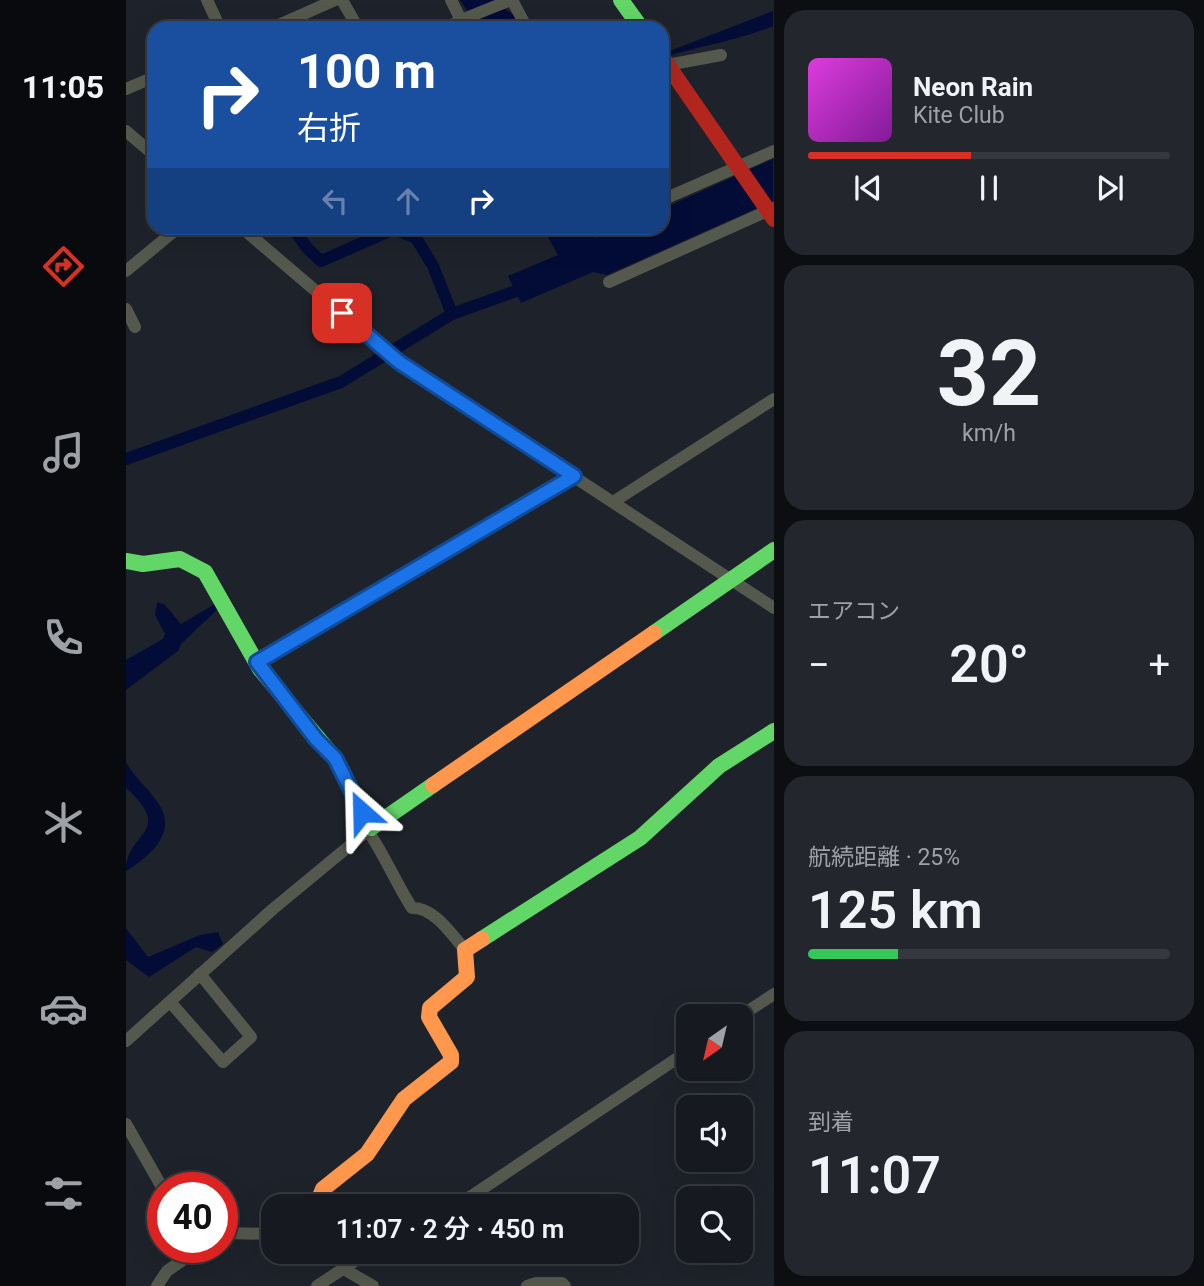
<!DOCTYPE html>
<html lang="ja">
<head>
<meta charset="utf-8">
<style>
  :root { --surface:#161a20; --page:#23272d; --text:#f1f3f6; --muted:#9ea1a5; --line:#35383e; --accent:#d93025 }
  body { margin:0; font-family:Roboto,"Noto Sans JP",sans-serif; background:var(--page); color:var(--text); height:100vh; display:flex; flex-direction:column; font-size:26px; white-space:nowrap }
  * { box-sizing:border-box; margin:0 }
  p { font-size:23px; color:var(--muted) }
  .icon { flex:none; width:38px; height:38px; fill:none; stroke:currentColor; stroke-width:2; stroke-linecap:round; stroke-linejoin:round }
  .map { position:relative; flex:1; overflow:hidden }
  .details { display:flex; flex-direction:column; gap:10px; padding:10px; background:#0c0e12; width:430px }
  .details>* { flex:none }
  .guide { position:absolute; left:21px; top:21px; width:522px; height:214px; border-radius:21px; box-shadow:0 7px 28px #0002,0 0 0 2px var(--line); background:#1a4fa0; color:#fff; overflow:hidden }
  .needle { width:46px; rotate:214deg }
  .fabs { position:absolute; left:550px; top:1004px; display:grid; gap:14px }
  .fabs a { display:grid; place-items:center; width:77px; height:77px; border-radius:14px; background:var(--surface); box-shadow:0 7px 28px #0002,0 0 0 2px var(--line); font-size:35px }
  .speed { position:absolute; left:21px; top:1172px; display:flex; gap:14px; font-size:35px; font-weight:700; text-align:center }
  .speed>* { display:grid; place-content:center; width:91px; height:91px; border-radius:50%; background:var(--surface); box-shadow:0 7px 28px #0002,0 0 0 2px var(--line); line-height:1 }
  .speed .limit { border:10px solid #d22; background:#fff; color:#111 }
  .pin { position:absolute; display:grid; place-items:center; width:60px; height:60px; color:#fff; margin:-30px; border-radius:14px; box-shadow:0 4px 10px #0006 }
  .me { position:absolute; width:77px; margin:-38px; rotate:335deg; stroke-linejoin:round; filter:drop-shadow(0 0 5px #0008) }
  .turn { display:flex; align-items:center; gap:24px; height:147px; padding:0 35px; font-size:32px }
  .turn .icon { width:91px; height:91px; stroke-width:2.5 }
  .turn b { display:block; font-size:49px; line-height:60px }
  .lanes { display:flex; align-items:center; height:66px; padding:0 35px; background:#0003; justify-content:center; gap:35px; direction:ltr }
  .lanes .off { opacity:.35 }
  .big { font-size:52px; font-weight:600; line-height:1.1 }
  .details .card { flex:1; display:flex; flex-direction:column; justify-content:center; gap:10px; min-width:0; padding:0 24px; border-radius:21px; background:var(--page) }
  .details .dial { align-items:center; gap:0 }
  .dial b { font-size:91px; line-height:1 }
  .song { display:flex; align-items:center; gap:21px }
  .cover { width:84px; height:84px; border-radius:10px; background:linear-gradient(135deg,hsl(300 70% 55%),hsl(290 70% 35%)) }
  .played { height:7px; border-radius:4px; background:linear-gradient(90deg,var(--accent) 45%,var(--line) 45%) }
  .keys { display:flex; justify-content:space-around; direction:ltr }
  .heat { display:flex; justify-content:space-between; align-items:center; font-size:38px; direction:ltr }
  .charge { height:10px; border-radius:5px; background:linear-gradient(90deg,#34c759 25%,var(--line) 0) }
  .trip { position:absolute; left:135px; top:1194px; width:378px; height:70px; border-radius:21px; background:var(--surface); box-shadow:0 7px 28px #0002,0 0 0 2px var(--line); font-weight:600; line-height:70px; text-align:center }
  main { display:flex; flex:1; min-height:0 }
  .menu { display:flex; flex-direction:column; width:126px; justify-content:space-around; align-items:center; background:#090a0d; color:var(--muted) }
  .menu .icon { width:49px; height:49px }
  .menu .on { color:var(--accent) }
  .menu b { font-size:32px; color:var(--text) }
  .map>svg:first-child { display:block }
  .water { fill:#030c37 }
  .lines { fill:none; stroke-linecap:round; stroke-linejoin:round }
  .canal { stroke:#030c37; stroke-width:12 }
  .street { stroke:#55594d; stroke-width:12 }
  .fast { stroke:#63d668; stroke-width:16 }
  .slow { stroke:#ff974d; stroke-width:16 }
  .jam { stroke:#b3261e; stroke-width:16 }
  .route-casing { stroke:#114b97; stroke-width:18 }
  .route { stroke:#1a73e8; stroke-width:12 }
</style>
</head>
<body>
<main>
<nav class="menu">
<b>11:05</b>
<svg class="icon on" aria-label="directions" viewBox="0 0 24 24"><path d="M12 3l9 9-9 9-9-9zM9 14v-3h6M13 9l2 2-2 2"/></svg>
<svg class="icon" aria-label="music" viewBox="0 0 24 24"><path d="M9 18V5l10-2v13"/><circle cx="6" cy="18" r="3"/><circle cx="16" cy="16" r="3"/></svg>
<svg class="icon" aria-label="phone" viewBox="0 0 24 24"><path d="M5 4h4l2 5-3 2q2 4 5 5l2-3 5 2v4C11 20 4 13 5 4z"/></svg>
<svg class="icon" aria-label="climate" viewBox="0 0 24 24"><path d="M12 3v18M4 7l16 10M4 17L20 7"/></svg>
<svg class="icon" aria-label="car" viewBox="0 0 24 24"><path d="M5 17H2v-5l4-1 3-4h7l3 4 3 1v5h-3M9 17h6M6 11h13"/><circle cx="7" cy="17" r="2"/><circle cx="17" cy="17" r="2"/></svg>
<svg class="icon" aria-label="filters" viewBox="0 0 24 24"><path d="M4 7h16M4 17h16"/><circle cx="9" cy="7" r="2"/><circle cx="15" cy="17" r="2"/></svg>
</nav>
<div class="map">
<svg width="648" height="1286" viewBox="0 0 648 1286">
  <rect width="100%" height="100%" fill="#1e222a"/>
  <g class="water">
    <path d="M334 0H369L374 10 379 9 389 16 394 28H343L350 24Z"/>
    <path d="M647 11V26C611 41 573 46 536 58V54Z"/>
    <path d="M647 159V201L481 275 467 272 395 303 382 276 432 255 417 228H463L469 238 493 228H536V209Z"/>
    <path d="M31 602 39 605 55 624 92 602 94 607 55 644 52 651 0 690V660L37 639 39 634 29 615Z"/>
    <path d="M0 762C9 779 25 790 34 806 51 834 22 858 0 871 0 831 50 833 0 788Z"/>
    <path d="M0 928 22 957 74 935 92 932 97 944 86 952 70 947 23 977 0 960Z"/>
  </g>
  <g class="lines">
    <g class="canal">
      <path d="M167 228 181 248 195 261 268 229 290 238 307 266 326 314"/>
      <path d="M0 459 215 382 326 314 404 286"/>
    </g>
    <g class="street">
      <path d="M81 0 94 28"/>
      <path d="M216 0 232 28"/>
      <path d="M386 0 401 28"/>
      <path d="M335 20 385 0"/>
      <path d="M146 28 209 0"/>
      <path d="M320 28 335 20 325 0"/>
      <path d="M536 66 595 55"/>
      <path d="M0 89 28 77"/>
      <path d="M0 131 28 155"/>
      <path d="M536 200 648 151"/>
      <path d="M116 228 273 362 648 608"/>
      <path d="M472 228H473"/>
      <path d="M0 271 52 228"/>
      <path d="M483 282 648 208"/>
      <path d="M0 309 9 327"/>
      <path d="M487 502 648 399"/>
      <path d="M131 662 448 476"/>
      <path d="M242 831C259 856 270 883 286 908 308 907 326 935 339 950"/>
      <path d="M45 1003 97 1062 125 1037 74 974"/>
      <path d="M613 1017 648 994"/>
      <path d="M0 1041 147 909 245 828"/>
      <path d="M0 1124 37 1189"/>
      <path d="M326 1206 347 1195 562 1051"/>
      <path d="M96 1236 101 1233 147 1234"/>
      <path d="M216 1268 247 1286"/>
      <path d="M31 1286 41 1271 74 1248"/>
      <path d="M191 1286 244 1251"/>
      <path d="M401 1286 410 1283H436L439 1286"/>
    </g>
    <g class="fast">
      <path d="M495 0 515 28"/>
      <path d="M0 561 17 564 54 559 79 572 134 669 211 761 245 828 307 785"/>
      <path d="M528 633 648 550"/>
      <path d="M356 939 514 838 593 766 648 731"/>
    </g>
    <g class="slow">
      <path d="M307 785 528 633"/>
      <path d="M190 1206 197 1189 241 1154 278 1099 325 1062V1055L303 1017 304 1008 341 977 339 950 356 939"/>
    </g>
    <path class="jam" d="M536 57 648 219"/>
  </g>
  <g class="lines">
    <g class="route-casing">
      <path id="route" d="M216 313 273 362 448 476 131 662 190 739 209 758 236 812"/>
    </g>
    <use href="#route" class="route"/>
  </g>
</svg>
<div class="fabs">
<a><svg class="needle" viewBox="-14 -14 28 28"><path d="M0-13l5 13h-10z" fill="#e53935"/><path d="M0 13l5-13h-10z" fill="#9ea1a5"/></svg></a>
<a><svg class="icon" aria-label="sound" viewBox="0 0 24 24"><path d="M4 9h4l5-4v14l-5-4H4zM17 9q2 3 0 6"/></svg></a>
<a><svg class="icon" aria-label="search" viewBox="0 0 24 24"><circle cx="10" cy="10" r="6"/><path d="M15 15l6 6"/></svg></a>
</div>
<div class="speed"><div class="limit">40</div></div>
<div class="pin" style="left:216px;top:313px;background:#d93025"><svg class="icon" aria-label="arrive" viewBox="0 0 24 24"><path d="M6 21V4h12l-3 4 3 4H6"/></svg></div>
<svg class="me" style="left:236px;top:812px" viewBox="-20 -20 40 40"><path d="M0-17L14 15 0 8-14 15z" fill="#1a73e8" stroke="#fff" stroke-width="4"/></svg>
<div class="trip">11:07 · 2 分 · 450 m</div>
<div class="guide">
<div class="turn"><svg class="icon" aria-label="right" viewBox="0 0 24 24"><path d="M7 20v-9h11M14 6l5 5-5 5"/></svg><div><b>100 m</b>右折</div></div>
<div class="lanes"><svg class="icon off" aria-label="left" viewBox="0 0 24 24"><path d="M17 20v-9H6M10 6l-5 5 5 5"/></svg><svg class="icon off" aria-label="ahead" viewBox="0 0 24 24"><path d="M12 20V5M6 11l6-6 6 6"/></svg><svg class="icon" aria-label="right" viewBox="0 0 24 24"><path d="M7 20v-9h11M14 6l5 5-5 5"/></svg></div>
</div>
</div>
<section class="details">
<div class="card">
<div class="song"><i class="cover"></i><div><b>Neon Rain</b><p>Kite Club</p></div></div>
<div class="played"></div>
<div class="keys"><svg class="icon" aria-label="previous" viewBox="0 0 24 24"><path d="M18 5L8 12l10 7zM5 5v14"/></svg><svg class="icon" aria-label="pause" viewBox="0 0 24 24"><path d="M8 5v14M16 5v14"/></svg><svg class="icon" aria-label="next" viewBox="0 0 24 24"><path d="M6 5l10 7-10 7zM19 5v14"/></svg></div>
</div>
<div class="card dial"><b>32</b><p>km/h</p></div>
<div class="card"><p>エアコン</p>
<div class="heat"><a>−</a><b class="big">20°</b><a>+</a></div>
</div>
<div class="card"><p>航続距離 · 25%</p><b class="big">125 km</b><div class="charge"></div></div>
<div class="card"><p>到着</p><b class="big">11:07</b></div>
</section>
</main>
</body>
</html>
